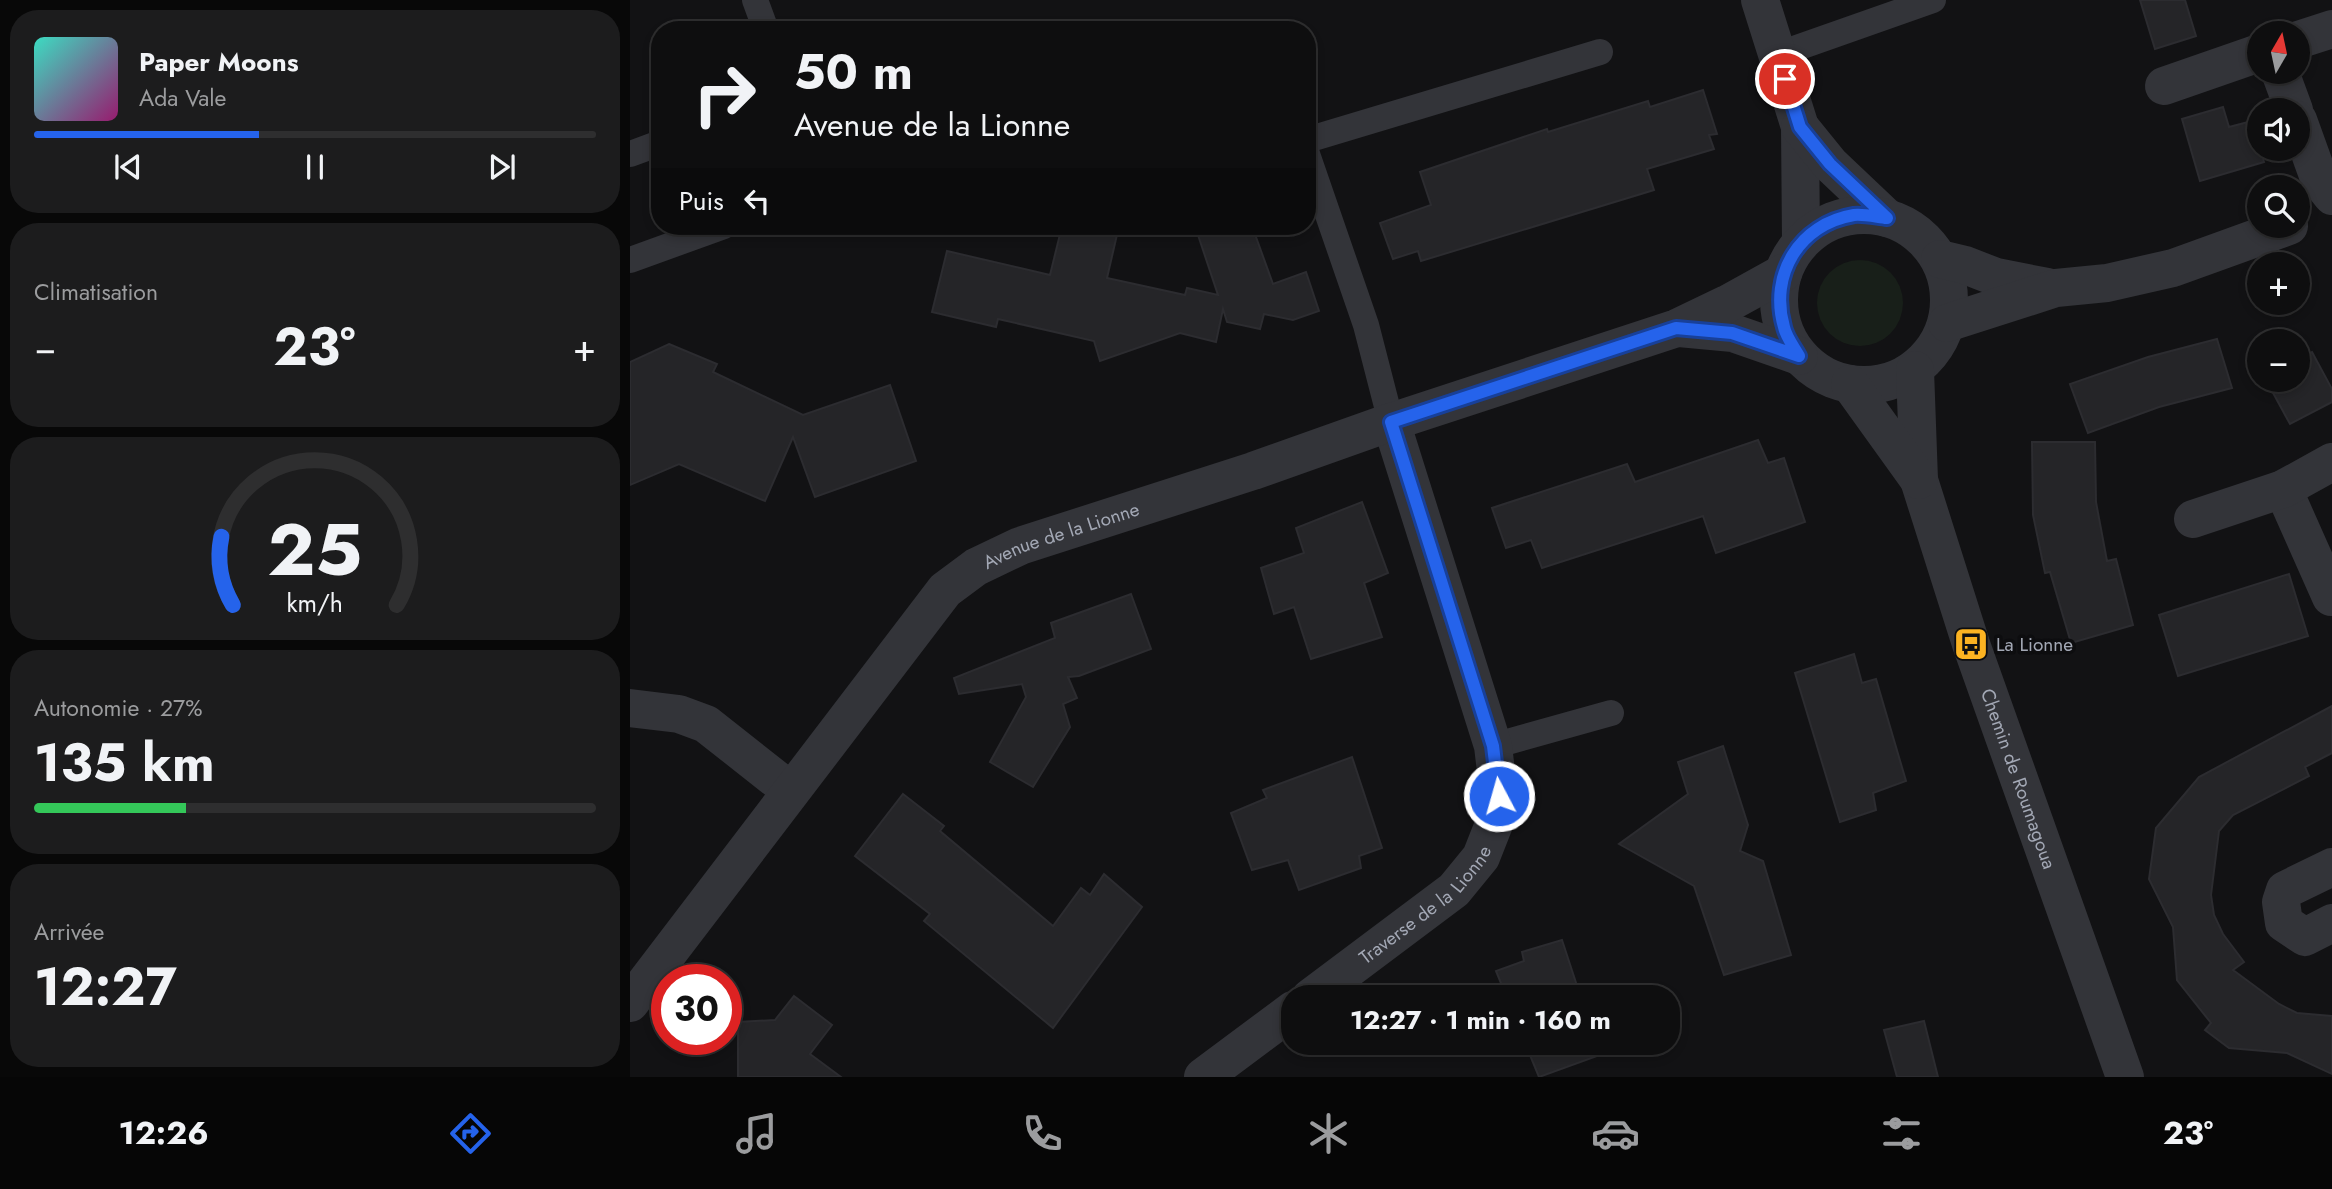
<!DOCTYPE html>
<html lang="fr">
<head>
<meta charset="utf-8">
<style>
  :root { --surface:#0e0e0f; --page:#1c1c1d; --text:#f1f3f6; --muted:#9b9c9e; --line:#2e2e2f; --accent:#2563eb }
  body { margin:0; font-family:Jost,sans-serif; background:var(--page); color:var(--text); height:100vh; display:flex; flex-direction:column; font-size:26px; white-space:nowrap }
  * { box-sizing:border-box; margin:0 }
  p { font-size:23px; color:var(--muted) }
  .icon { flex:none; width:38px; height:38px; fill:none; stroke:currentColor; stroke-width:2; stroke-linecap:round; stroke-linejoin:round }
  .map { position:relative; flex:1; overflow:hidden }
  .panel { display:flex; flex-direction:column; gap:10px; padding:10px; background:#080808; width:630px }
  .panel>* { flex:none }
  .banner { position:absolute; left:21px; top:21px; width:665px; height:214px; border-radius:28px; box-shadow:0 4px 10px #0003,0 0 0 2px var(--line); background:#0e0e0f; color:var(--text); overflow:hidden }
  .needle { width:46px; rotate:9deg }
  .buttons { position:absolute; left:1617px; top:21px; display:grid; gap:14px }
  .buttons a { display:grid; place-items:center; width:63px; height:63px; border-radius:50%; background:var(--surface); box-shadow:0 4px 10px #0003,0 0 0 2px var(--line); font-size:35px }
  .speed { position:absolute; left:21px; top:964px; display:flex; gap:14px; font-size:35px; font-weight:700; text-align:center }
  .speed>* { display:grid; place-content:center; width:91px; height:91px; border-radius:50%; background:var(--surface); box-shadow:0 4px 10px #0003,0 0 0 2px var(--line); line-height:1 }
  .speed .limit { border:10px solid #d22; background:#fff; color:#111 }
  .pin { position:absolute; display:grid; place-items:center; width:60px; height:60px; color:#fff; margin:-30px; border:4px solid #fff; border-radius:50%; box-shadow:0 2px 7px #0007 }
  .me { position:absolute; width:77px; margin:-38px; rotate:354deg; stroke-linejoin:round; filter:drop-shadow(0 0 5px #0008) }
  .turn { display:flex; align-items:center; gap:24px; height:147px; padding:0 28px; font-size:32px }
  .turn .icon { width:91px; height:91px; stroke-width:2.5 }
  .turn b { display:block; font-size:49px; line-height:60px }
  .then { display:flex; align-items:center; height:66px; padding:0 28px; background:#0003; gap:14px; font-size:26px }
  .big { font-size:52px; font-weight:700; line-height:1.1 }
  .panel .widget { flex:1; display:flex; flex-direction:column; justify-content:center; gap:10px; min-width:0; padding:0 24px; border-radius:28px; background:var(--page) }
  .panel .dial { align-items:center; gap:0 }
  .dial svg { height:182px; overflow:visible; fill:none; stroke:var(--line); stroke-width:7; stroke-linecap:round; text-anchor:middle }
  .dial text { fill:var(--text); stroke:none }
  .song { display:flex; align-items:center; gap:21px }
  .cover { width:84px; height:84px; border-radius:10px; background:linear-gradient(135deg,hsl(170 70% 55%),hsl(320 70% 35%)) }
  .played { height:7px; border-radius:4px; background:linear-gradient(90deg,var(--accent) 40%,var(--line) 40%) }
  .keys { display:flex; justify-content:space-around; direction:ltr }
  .heat { display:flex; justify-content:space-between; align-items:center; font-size:38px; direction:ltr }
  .charge { height:10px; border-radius:5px; background:linear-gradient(90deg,#34c759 27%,var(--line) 0) }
  .trip { position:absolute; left:651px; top:985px; width:399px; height:70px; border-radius:28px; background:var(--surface); box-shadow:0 4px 10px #0003,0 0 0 2px var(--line); font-weight:700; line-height:70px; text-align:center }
  .tab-bar { display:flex; height:112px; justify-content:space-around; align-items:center; background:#060606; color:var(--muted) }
  .tab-bar .icon { width:49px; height:49px }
  .tab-bar .selected { color:var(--accent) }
  .tab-bar b { font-size:32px; color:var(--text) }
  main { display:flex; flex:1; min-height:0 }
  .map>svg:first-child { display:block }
  .green { fill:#181f19 }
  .building { fill:#252528; stroke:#2c2c30; stroke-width:2 }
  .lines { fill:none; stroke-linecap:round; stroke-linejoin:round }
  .lane { stroke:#333439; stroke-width:26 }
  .street { stroke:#333439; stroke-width:38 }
  .route-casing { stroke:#184099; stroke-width:18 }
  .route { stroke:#2563eb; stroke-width:12 }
  .labels { text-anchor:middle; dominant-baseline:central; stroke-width:7; stroke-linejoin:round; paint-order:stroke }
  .street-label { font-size:19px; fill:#a3a8b5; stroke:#0d0d0f }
  .poi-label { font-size:19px; fill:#a3a8b5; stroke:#0d0d0f; text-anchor:start }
</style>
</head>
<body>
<main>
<section class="panel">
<div class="widget">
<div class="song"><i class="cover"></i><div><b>Paper Moons</b><p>Ada Vale</p></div></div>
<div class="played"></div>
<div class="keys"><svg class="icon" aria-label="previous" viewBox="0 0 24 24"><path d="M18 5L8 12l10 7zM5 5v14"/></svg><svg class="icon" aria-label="pause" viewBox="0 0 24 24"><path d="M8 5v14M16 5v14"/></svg><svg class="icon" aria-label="next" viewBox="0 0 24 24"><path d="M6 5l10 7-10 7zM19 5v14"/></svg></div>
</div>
<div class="widget"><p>Climatisation</p>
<div class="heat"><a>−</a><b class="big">23°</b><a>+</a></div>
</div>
<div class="widget dial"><svg viewBox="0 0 100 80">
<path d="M14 69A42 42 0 1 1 86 69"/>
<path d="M14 69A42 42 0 0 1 9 39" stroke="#2563eb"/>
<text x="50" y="56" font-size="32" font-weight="700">25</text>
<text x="50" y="72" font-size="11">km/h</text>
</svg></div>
<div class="widget"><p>Autonomie · 27%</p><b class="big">135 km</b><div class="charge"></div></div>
<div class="widget"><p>Arrivée</p><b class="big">12:27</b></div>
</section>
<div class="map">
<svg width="1702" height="1077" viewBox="0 0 1702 1077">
  <rect width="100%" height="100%" fill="#121214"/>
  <circle class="green" cx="1230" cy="303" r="43"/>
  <g class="building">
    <path d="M1510 0H1555L1566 36 1525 49Z"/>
    <path d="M1073 90 1087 134 1079 135 1084 149 1017 169 1024 190 791 261 788 251 763 259 750 223 801 205 790 172 917 129 918 132 1018 101 1020 107Z"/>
    <path d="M1593 107 1599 127 1622 121 1634 162 1570 181 1552 119Z"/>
    <path d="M432 226H489L477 278 555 295 557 288 588 295 565 226H622L643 284 676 272 689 311 663 320 634 314 630 329 597 322 593 309 586 342 550 333 470 361 464 341 368 319 366 327 302 312 317 251 420 275Z"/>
    <path d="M1587 339 1602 388 1529 407 1458 433 1440 384 1518 357Z"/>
    <path d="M39 344 87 364 83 372 173 415 260 385 286 461 185 497 163 437 135 501 49 464 0 485V362Z"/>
    <path d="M1682 352 1702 389V402L1660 424 1636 380H1668V359Z"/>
    <path d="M1128 440 1138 463 1154 458 1175 522 1086 553 1073 516 912 568 901 540 876 548 862 508 997 464 1005 482Z"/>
    <path d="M1402 442H1465L1466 502 1477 561 1486 559 1503 625 1441 643 1420 572 1415 573 1403 515Z"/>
    <path d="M732 502 758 573 734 583 752 637 681 659 664 607 644 614 631 568 674 553 666 528Z"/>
    <path d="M1659 574 1678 636 1548 676 1529 615Z"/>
    <path d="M501 594 521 649 449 676 438 677 447 698 433 704 440 727 403 787 360 762 396 697 392 684 329 694 324 678 425 638 421 623Z"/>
    <path d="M1224 654 1232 683 1246 679 1276 781 1243 793 1246 810 1210 822 1165 673Z"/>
    <path d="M1702 706V753L1675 767 1679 776 1603 815 1589 831 1581 895 1584 915 1593 934 1614 962 1603 970 1649 1004 1667 1013 1702 1016V1074L1657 1053 1599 1048 1575 1030 1581 1023 1547 980 1543 927 1519 879 1526 828 1569 777Z"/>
    <path d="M1093 746 1118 825 1110 851 1133 861 1161 955 1094 975 1064 886 989 844 1058 794 1048 762Z"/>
    <path d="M722 757 752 848 729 856 731 868 669 890 658 860 622 870 601 813 637 798 633 790Z"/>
    <path d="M273 794 314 826 310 831 423 926 451 888 460 895 474 874 512 907 423 1028 294 921 300 914 225 856Z"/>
    <path d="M932 940 951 998H877L866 971 894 961 892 952Z"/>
    <path d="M164 996 202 1025 180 1054 211 1077H108V1022L145 1020Z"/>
    <path d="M1294 1021 1308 1077H1267L1254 1030Z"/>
    <path d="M895 1043H966L970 1055 909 1077Z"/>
  </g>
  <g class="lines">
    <g class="lane">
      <path d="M125 0 136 30"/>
      <path d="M1147 55 1303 0"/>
      <path d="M677 140 970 52"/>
      <path d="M0 154 30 143"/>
      <path d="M677 154 736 325 761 422"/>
      <path d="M0 260 94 226"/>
      <path d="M863 746 981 713"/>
    </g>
    <g class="street">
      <path d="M1130 0 1170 127 1171 242"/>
      <path d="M1668 40 1702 29"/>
      <path d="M1650 72 1664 110"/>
      <path d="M1534 86 1629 53"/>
      <path d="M1668 120 1690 181 1702 196"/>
      <path d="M1170 127 1200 164 1257 218"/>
      <circle cx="1234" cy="300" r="85"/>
      <path d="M1310 259 1335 265 1366 277 1417 287"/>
      <path d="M1317 323 1426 288 1477 283 1543 268 1659 226"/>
      <path d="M1049 328 1103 333 1169 356"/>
      <path id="s1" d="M1285 370 1289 480 1341 644 1495 1077"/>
      <path d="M1220 384 1289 480"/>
      <path d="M1653 489 1701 597"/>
      <path d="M1563 519 1653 489 1702 462"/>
      <path d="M0 708 49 714 76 724 161 791"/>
      <path d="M1702 867 1655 890 1651 902 1654 923 1675 937 1702 923"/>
      <path id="s2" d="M680 998 824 890 851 857 864 824 869 796 863 746 761 422"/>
      <path id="s3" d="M0 1003 315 590 346 567 390 546 623 471 761 422 1047 328 1097 304 1153 273"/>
      <path d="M573 1077 663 1010"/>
    </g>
  </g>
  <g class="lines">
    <g class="route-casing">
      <path id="route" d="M869 796 863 746 761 422 1046 328 1102 333 1169 356C1164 347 1156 337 1154 327 1139 275 1169 224 1224 215 1234 214 1247 217 1257 218L1200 164 1170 127 1155 79"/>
    </g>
    <use href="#route" class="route"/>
  </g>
  <defs>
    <g id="bus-square" transform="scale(1.75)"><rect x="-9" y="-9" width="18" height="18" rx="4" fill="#fcb322" stroke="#0d0d0f"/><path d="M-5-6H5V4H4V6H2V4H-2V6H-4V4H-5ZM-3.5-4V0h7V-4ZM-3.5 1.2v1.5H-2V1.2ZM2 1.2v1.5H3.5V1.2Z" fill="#111"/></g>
  </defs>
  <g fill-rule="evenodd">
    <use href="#bus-square" x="1341" y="644"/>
  </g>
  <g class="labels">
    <g class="street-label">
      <text stroke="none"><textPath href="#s3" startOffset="649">Avenue de la Lionne</textPath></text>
      <text stroke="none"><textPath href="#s1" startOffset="425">Chemin de Roumagoua</textPath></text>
      <text stroke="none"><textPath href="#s2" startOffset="149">Traverse de la Lionne</textPath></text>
    </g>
    <g class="poi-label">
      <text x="1366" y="644">La Lionne</text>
    </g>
  </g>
</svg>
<div class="buttons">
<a><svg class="needle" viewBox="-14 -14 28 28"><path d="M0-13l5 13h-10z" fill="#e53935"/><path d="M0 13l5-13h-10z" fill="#9b9c9e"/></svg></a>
<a><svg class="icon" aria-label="sound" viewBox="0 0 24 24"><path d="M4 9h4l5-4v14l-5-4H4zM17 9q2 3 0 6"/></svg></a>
<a><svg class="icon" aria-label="search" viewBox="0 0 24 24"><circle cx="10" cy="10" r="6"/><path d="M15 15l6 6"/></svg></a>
<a>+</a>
<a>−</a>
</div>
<div class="speed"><div class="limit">30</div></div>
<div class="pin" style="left:1155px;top:79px;background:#d93025"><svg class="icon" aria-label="arrive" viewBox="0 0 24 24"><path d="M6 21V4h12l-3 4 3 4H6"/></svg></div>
<svg class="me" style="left:869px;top:796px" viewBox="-20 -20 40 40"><circle r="17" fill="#2563eb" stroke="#fff" stroke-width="3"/><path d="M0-11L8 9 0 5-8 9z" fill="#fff"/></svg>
<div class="trip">12:27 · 1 min · 160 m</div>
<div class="banner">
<div class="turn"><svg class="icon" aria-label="right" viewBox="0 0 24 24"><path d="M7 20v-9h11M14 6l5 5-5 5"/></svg><div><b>50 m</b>Avenue de la Lionne</div></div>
<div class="then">Puis<svg class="icon" aria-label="left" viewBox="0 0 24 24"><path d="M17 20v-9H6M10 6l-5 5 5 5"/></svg></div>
</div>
</div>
</main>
<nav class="tab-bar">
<b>12:26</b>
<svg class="icon selected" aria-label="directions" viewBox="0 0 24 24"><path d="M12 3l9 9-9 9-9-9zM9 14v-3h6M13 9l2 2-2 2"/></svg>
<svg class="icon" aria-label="music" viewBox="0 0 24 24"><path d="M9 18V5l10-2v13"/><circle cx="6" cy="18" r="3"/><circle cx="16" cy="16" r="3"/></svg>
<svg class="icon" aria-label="phone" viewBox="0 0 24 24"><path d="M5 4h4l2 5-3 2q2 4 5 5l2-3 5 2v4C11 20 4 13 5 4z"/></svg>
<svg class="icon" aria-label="climate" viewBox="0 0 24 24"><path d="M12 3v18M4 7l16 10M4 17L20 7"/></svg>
<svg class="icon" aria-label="car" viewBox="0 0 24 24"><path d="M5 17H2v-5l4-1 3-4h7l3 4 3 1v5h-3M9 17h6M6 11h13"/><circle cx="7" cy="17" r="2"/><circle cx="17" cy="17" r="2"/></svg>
<svg class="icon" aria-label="filters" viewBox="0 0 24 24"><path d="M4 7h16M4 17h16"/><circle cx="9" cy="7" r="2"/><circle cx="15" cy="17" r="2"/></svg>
<b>23°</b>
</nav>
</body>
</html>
